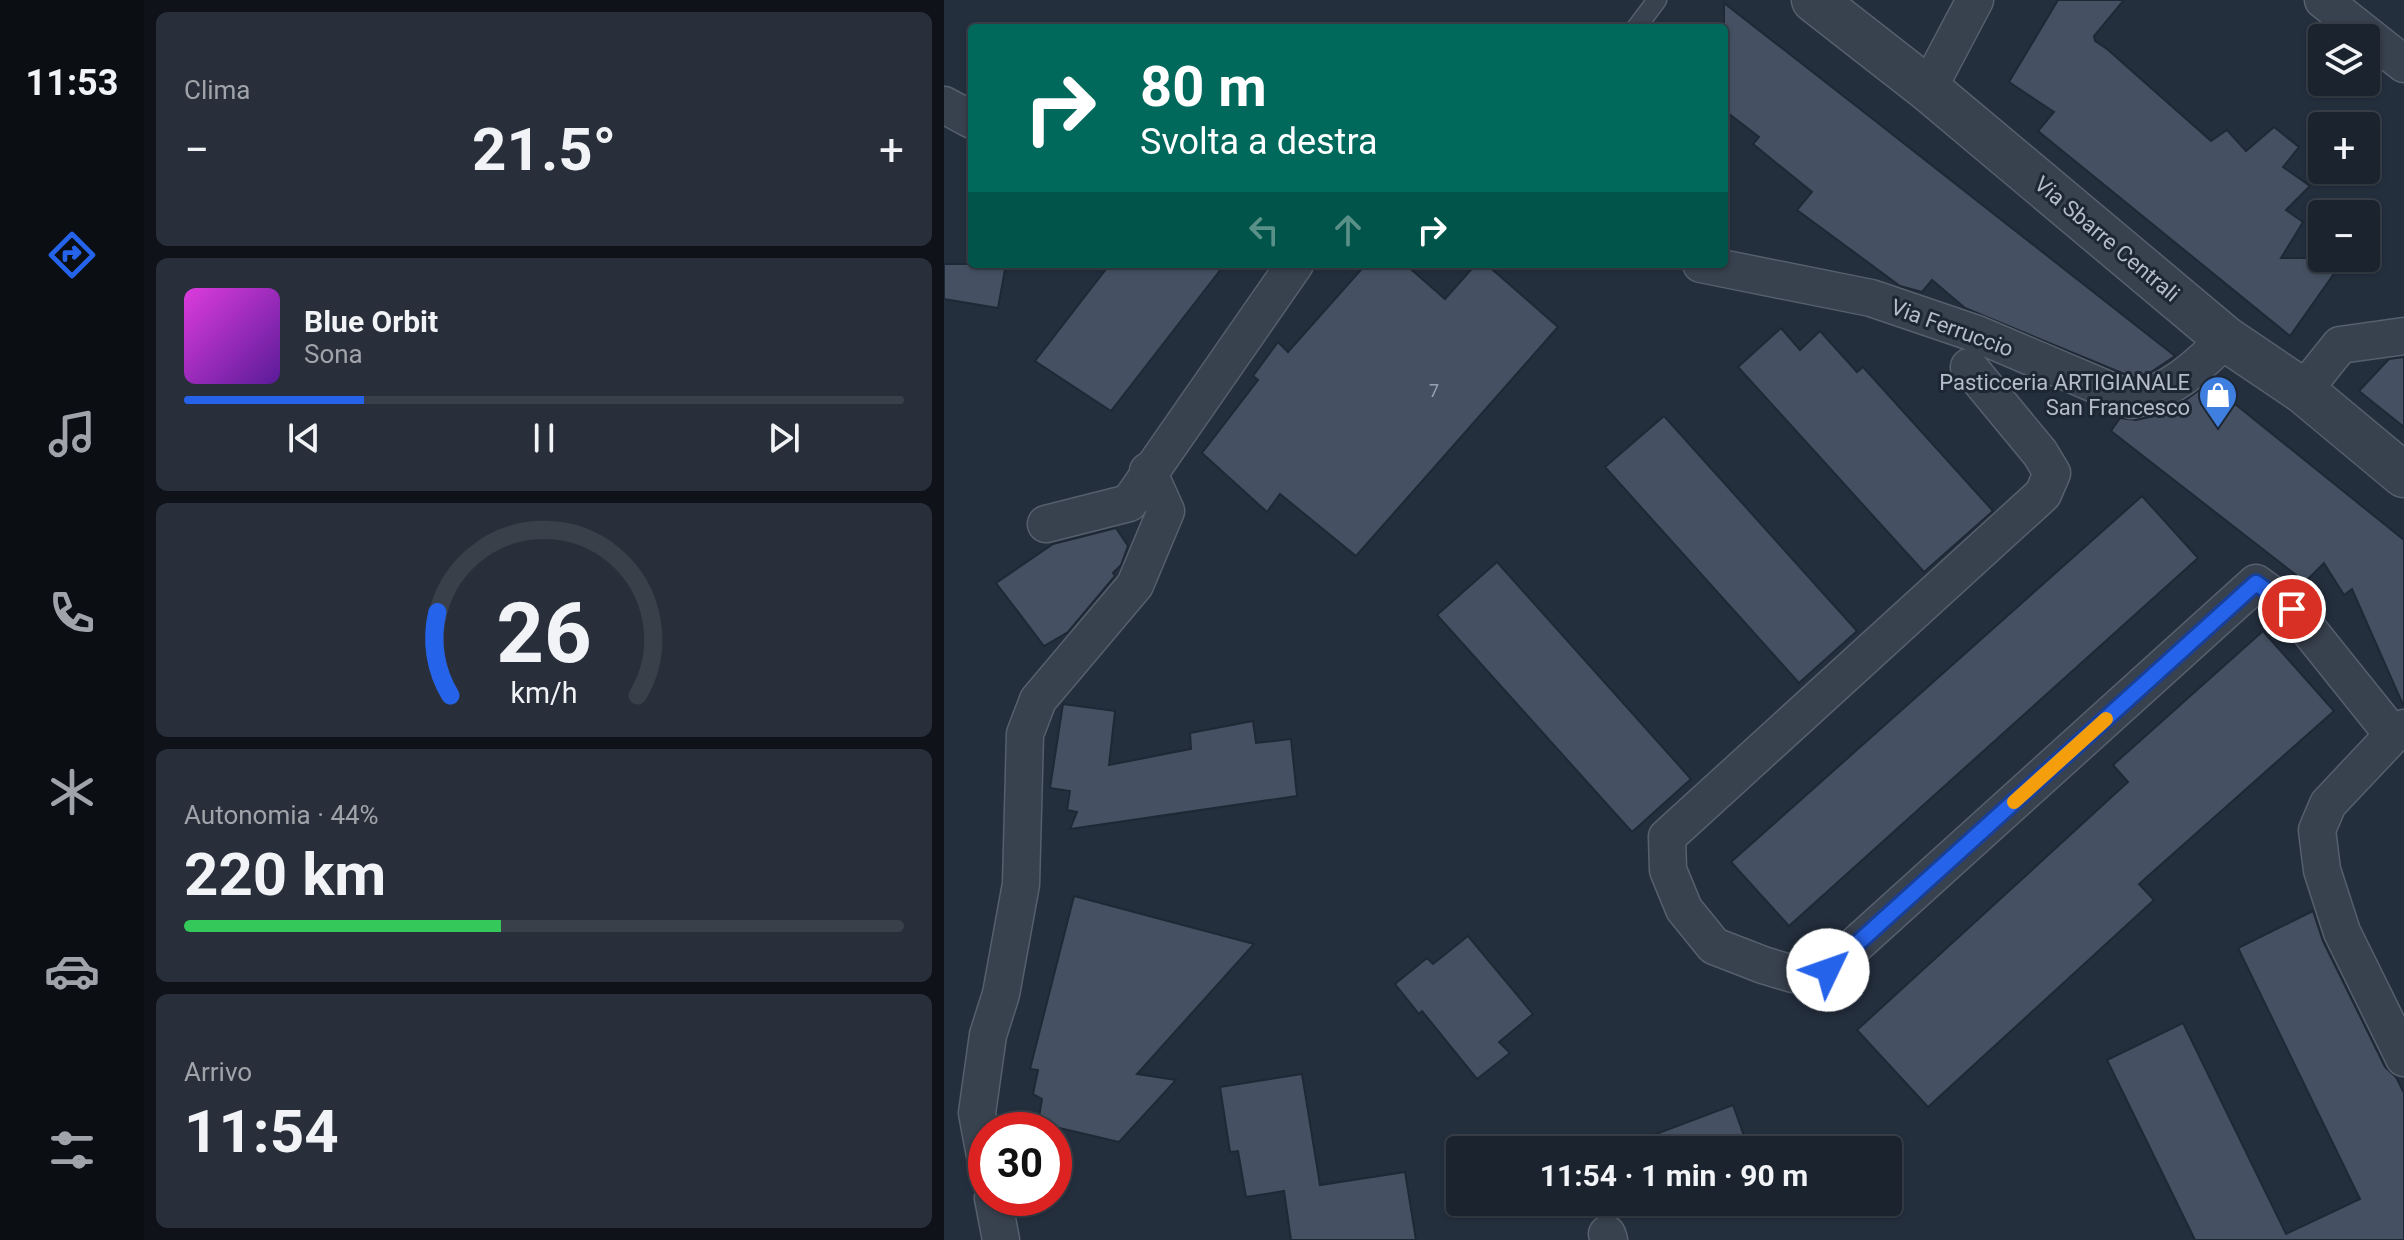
<!DOCTYPE html>
<html lang="it">
<head>
<meta charset="utf-8">
<style>
  :root { --surface:#1b232e; --page:#282f3a; --text:#f1f3f6; --muted:#a0a4aa; --line:#39404a; --accent:#2563eb }
  body { margin:0; font-family:Roboto,sans-serif; background:var(--page); color:var(--text); height:100vh; display:flex; flex-direction:column; font-size:30px; white-space:nowrap }
  * { box-sizing:border-box; margin:0 }
  p { font-size:26px; color:var(--muted) }
  .icon { flex:none; width:44px; height:44px; fill:none; stroke:currentColor; stroke-width:2; stroke-linecap:round; stroke-linejoin:round }
  .map { position:relative; flex:1; overflow:hidden }
  .details { display:flex; flex-direction:column; gap:12px; padding:12px; background:#0f1319; width:800px }
  .details>* { flex:none }
  .banner { position:absolute; left:24px; top:24px; width:760px; height:244px; border-radius:8px; box-shadow:0 2px 6px #0004,0 0 0 2px var(--line); background:#00695c; color:#fff; overflow:hidden }
  .buttons { position:absolute; left:1364px; top:24px; display:grid; gap:16px }
  .buttons a { display:grid; place-items:center; width:72px; height:72px; border-radius:8px; background:var(--surface); box-shadow:0 2px 6px #0004,0 0 0 2px var(--line); font-size:40px }
  .speed { position:absolute; left:24px; top:1112px; display:flex; gap:16px; font-size:40px; font-weight:700; text-align:center }
  .speed>* { display:grid; place-content:center; width:104px; height:104px; border-radius:50%; background:var(--surface); box-shadow:0 2px 6px #0004,0 0 0 2px var(--line); line-height:1 }
  .speed .limit { border:12px solid #d22; background:#fff; color:#111 }
  .pin { position:absolute; display:grid; place-items:center; width:68px; height:68px; color:#fff; margin:-34px; border:4px solid #fff; border-radius:50%; box-shadow:0 2px 8px #0007 }
  .me { position:absolute; width:88px; margin:-44px; rotate:48deg; stroke-linejoin:round; filter:drop-shadow(0 0 6px #0008) }
  .turn { display:flex; align-items:center; gap:28px; height:168px; padding:0 40px; font-size:36px }
  .turn .icon { width:104px; height:104px; stroke-width:2.5 }
  .turn b { display:block; font-size:56px; line-height:68px }
  .lanes { display:flex; align-items:center; height:76px; padding:0 40px; background:#0003; justify-content:center; gap:40px; direction:ltr }
  .lanes .off { opacity:.35 }
  .big { font-size:60px; font-weight:700; line-height:1.1 }
  .details .widget { flex:1; display:flex; flex-direction:column; justify-content:center; gap:12px; min-width:0; padding:0 28px; border-radius:12px; background:var(--page) }
  .details .dial { align-items:center; gap:0 }
  .dial svg { height:208px; overflow:visible; fill:none; stroke:var(--line); stroke-width:7; stroke-linecap:round; text-anchor:middle }
  .dial text { fill:var(--text); stroke:none }
  .song { display:flex; align-items:center; gap:24px }
  .cover { width:96px; height:96px; border-radius:12px; background:linear-gradient(135deg,hsl(300 70% 55%),hsl(270 70% 35%)) }
  .played { height:8px; border-radius:4px; background:linear-gradient(90deg,var(--accent) 25%,var(--line) 25%) }
  .keys { display:flex; justify-content:space-around; direction:ltr }
  .heat { display:flex; justify-content:space-between; align-items:center; font-size:44px; direction:ltr }
  .charge { height:12px; border-radius:6px; background:linear-gradient(90deg,#34c759 44%,var(--line) 0) }
  .trip { position:absolute; left:502px; top:1136px; width:456px; height:80px; border-radius:8px; background:var(--surface); box-shadow:0 2px 6px #0004,0 0 0 2px var(--line); font-weight:700; line-height:80px; text-align:center }
  main { display:flex; flex:1; min-height:0 }
  .menu { display:flex; flex-direction:column; width:144px; justify-content:space-around; align-items:center; background:#0b0e12; color:var(--muted) }
  .menu .icon { width:56px; height:56px }
  .menu .on { color:var(--accent) }
  .menu b { font-size:36px; color:var(--text) }
  .map>svg:first-child { display:block }
  .building { fill:#455162; stroke:#1f2835; stroke-width:2 }
  .lines { fill:none; stroke-linecap:round; stroke-linejoin:round }
  .service-casing { stroke:#565f6c; stroke-width:21 }
  .minor-casing { stroke:#565f6c; stroke-width:39 }
  .tertiary-casing { stroke:#565f6c; stroke-width:47 }
  .service { stroke:#38414e; stroke-width:18 }
  .minor { stroke:#38414e; stroke-width:36 }
  .tertiary { stroke:#38414e; stroke-width:44 }
  .route-casing { stroke:#184099; stroke-width:20 }
  .route { stroke:#2563eb; stroke-width:14 }
  .slow { stroke:#f59e0b; stroke-width:14 }
  .labels { text-anchor:middle; dominant-baseline:central; stroke-width:6; stroke-linejoin:round; paint-order:stroke }
  .number-label { font-size:18px; fill:#98a1af }
  .street-label { font-size:22px; fill:#b4bcc9; stroke:#1d2633 }
  .poi-label { font-size:22px; fill:#b4bcc9; stroke:#1d2633; text-anchor:end }
</style>
</head>
<body>
<main>
<nav class="menu">
<b>11:53</b>
<svg class="icon on" aria-label="directions" viewBox="0 0 24 24"><path d="M12 3l9 9-9 9-9-9zM9 14v-3h6M13 9l2 2-2 2"/></svg>
<svg class="icon" aria-label="music" viewBox="0 0 24 24"><path d="M9 18V5l10-2v13"/><circle cx="6" cy="18" r="3"/><circle cx="16" cy="16" r="3"/></svg>
<svg class="icon" aria-label="phone" viewBox="0 0 24 24"><path d="M5 4h4l2 5-3 2q2 4 5 5l2-3 5 2v4C11 20 4 13 5 4z"/></svg>
<svg class="icon" aria-label="climate" viewBox="0 0 24 24"><path d="M12 3v18M4 7l16 10M4 17L20 7"/></svg>
<svg class="icon" aria-label="car" viewBox="0 0 24 24"><path d="M5 17H2v-5l4-1 3-4h7l3 4 3 1v5h-3M9 17h6M6 11h13"/><circle cx="7" cy="17" r="2"/><circle cx="17" cy="17" r="2"/></svg>
<svg class="icon" aria-label="filters" viewBox="0 0 24 24"><path d="M4 7h16M4 17h16"/><circle cx="9" cy="7" r="2"/><circle cx="15" cy="17" r="2"/></svg>
</nav>
<section class="details">
<div class="widget"><p>Clima</p>
<div class="heat"><a>−</a><b class="big">21.5°</b><a>+</a></div>
</div>
<div class="widget">
<div class="song"><i class="cover"></i><div><b>Blue Orbit</b><p>Sona</p></div></div>
<div class="played"></div>
<div class="keys"><svg class="icon" aria-label="previous" viewBox="0 0 24 24"><path d="M18 5L8 12l10 7zM5 5v14"/></svg><svg class="icon" aria-label="pause" viewBox="0 0 24 24"><path d="M8 5v14M16 5v14"/></svg><svg class="icon" aria-label="next" viewBox="0 0 24 24"><path d="M6 5l10 7-10 7zM19 5v14"/></svg></div>
</div>
<div class="widget dial"><svg viewBox="0 0 100 80">
<path d="M14 69A42 42 0 1 1 86 69"/>
<path d="M14 69A42 42 0 0 1 9 37" stroke="#2563eb"/>
<text x="50" y="56" font-size="32" font-weight="700">26</text>
<text x="50" y="72" font-size="11">km/h</text>
</svg></div>
<div class="widget"><p>Autonomia · 44%</p><b class="big">220 km</b><div class="charge"></div></div>
<div class="widget"><p>Arrivo</p><b class="big">11:54</b></div>
</section>
<div class="map">
<svg width="1460" height="1240" viewBox="0 0 1460 1240">
  <rect width="100%" height="100%" fill="#242f3e"/>
  <g class="building">
    <path d="M1114 0H1180L1150 36 1151 41 1163 49 1267 141 1283 130 1302 151 1330 127 1355 147 1339 167 1366 186 1342 210 1359 222 1337 258H1401L1346 336 1094 131 1110 112 1065 82Z"/>
    <path d="M780 3 925 116 1231 356 1207 372 1190 378 1021 308 988 280 978 292 956 286 853 210 868 192 809 144 815 137 780 110Z"/>
    <path d="M0 264H62L54 308 0 299Z"/>
    <path d="M166 264H281L167 411 91 361Z"/>
    <path d="M422 264H461L501 299 532 264H542L614 327 412 556 336 494 323 512 258 453 314 380 309 376 334 342 344 352Z"/>
    <path d="M837 328 856 350 876 331 913 372 919 367 1049 511 980 572 794 367Z"/>
    <path d="M1460 357V427L1415 391 1445 359Z"/>
    <path d="M1265 383 1460 540V707L1408 589 1400 595 1380 563 1361 582 1167 431 1176 418 1192 420 1210 416 1239 402Z"/>
    <path d="M720 416 913 631 855 683 661 467Z"/>
    <path d="M1198 496 1254 558 845 926 787 862Z"/>
    <path d="M172 528 184 546 177 565 169 573 171 576 124 632 100 646 52 583 109 544Z"/>
    <path d="M553 562 747 779 688 832 493 615Z"/>
    <path d="M1319 631 1390 711 1195 884 1210 900 984 1107 913 1030 1184 782 1169 765Z"/>
    <path d="M119 704 171 711 165 765 247 749 246 733 309 721 312 743 347 739 353 796 126 829 133 812 123 810 126 791 106 788Z"/>
    <path d="M130 896 310 944 193 1074 232 1080 175 1142 94 1123 98 1099 89 1094 94 1070 86 1069Z"/>
    <path d="M1369 911 1379 941 1441 1067 1452 1077 1460 1093V1240H1251L1163 1060 1239 1023 1342 1234 1416 1199 1294 948Z"/>
    <path d="M524 936 589 1014 555 1042 566 1053 533 1079 478 1011 475 1014 451 984 483 958 489 964Z"/>
    <path d="M358 1074 376 1185 461 1172 472 1240H347L340 1191 302 1197 294 1151 286 1152 276 1087Z"/>
    <path d="M789 1105 805 1150H681L680 1146Z"/>
  </g>
  <g class="lines">
    <g class="service-casing">
      <path id="service" d="M692 28 713 0"/>
    </g>
    <g class="minor-casing">
      <g id="minor">
        <path d="M1379 0 1460 64"/>
        <path d="M984 89 1031 0"/>
        <path d="M0 105 28 120"/>
        <path d="M757 264 927 298 1033 334 1188 400C1228 392 1254 366 1282 339"/>
        <path d="M1025 367 1096 453 1108 473 1099 494 723 837 724 870 740 909 770 946 819 965 849 974 884 970 1312 583 1348 609 1449 735"/>
        <path d="M1359 391 1396 345 1460 336"/>
        <path d="M102 524 185 503 351 264"/>
        <path d="M1460 728 1449 735 1384 804 1373 830 1378 870 1398 932 1460 1058"/>
        <path d="M42 1161 33 1113 44 1035 57 994 77 884 81 734 94 700 191 585 222 511 204 471"/>
        <path d="M49 1198 57 1240"/>
        <path d="M663 1234 665 1240"/>
      </g>
    </g>
    <g class="tertiary-casing">
      <path id="tertiary" d="M870 0 984 89 1282 339 1359 391 1460 475"/>
    </g>
    <use href="#service" class="service"/>
    <use href="#minor" class="minor"/>
    <use href="#tertiary" class="tertiary"/>
  </g>
  <g class="lines">
    <g class="route-casing">
      <path id="route" d="M884 970 1312 583 1348 609"/>
    </g>
    <use href="#route" class="route"/>
    <path class="slow" d="M1070 802 1162 719"/>
  </g>
  <defs>
    <g id="shop-pin" transform="scale(2)"><path d="M0 17L-7.5 6A9.5 9.5 0 1 1 7.5 6Z" fill="#3f7fe0" stroke="#1d2633"/><path d="M-5-2.5h2.3a2.7 3.5 0 0 1 5.4 0H5L5.5 6h-11ZM-1.5-2.5h3a1.5 2.3 0 0 0-3 0Z" fill="#fff"/></g>
  </defs>
  <g fill-rule="evenodd">
    <use href="#shop-pin" x="1274" y="395"/>
  </g>
  <g class="labels">
    <g class="number-label">
      <text x="490" y="390">7</text>
    </g>
    <g class="street-label">
      <text transform="translate(1163 239) rotate(40)">Via Sbarre Centrali</text>
      <text transform="translate(1008 328) rotate(20)">Via Ferruccio</text>
    </g>
    <g class="poi-label">
      <text x="1246" y="382">Pasticceria ARTIGIANALE<tspan x="1246" dy="25">San Francesco</tspan></text>
    </g>
  </g>
</svg>
<div class="buttons">
<a><svg class="icon" aria-label="layers" viewBox="0 0 24 24"><path d="M12 4l9 5-9 5-9-5zM3 14l9 5 9-5"/></svg></a>
<a>+</a>
<a>−</a>
</div>
<div class="speed"><div class="limit">30</div></div>
<div class="pin" style="left:1348px;top:609px;background:#d93025"><svg class="icon" aria-label="arrive" viewBox="0 0 24 24"><path d="M6 21V4h12l-3 4 3 4H6"/></svg></div>
<svg class="me" style="left:884px;top:970px" viewBox="-20 -20 40 40"><circle r="19" fill="#fff"/><path d="M0-13L10 11 0 6-10 11z" fill="#2563eb"/></svg>
<div class="trip">11:54 · 1 min · 90 m</div>
<div class="banner">
<div class="turn"><svg class="icon" aria-label="right" viewBox="0 0 24 24"><path d="M7 20v-9h11M14 6l5 5-5 5"/></svg><div><b>80 m</b>Svolta a destra</div></div>
<div class="lanes"><svg class="icon off" aria-label="left" viewBox="0 0 24 24"><path d="M17 20v-9H6M10 6l-5 5 5 5"/></svg><svg class="icon off" aria-label="ahead" viewBox="0 0 24 24"><path d="M12 20V5M6 11l6-6 6 6"/></svg><svg class="icon" aria-label="right" viewBox="0 0 24 24"><path d="M7 20v-9h11M14 6l5 5-5 5"/></svg></div>
</div>
</div>
</main>
</body>
</html>
